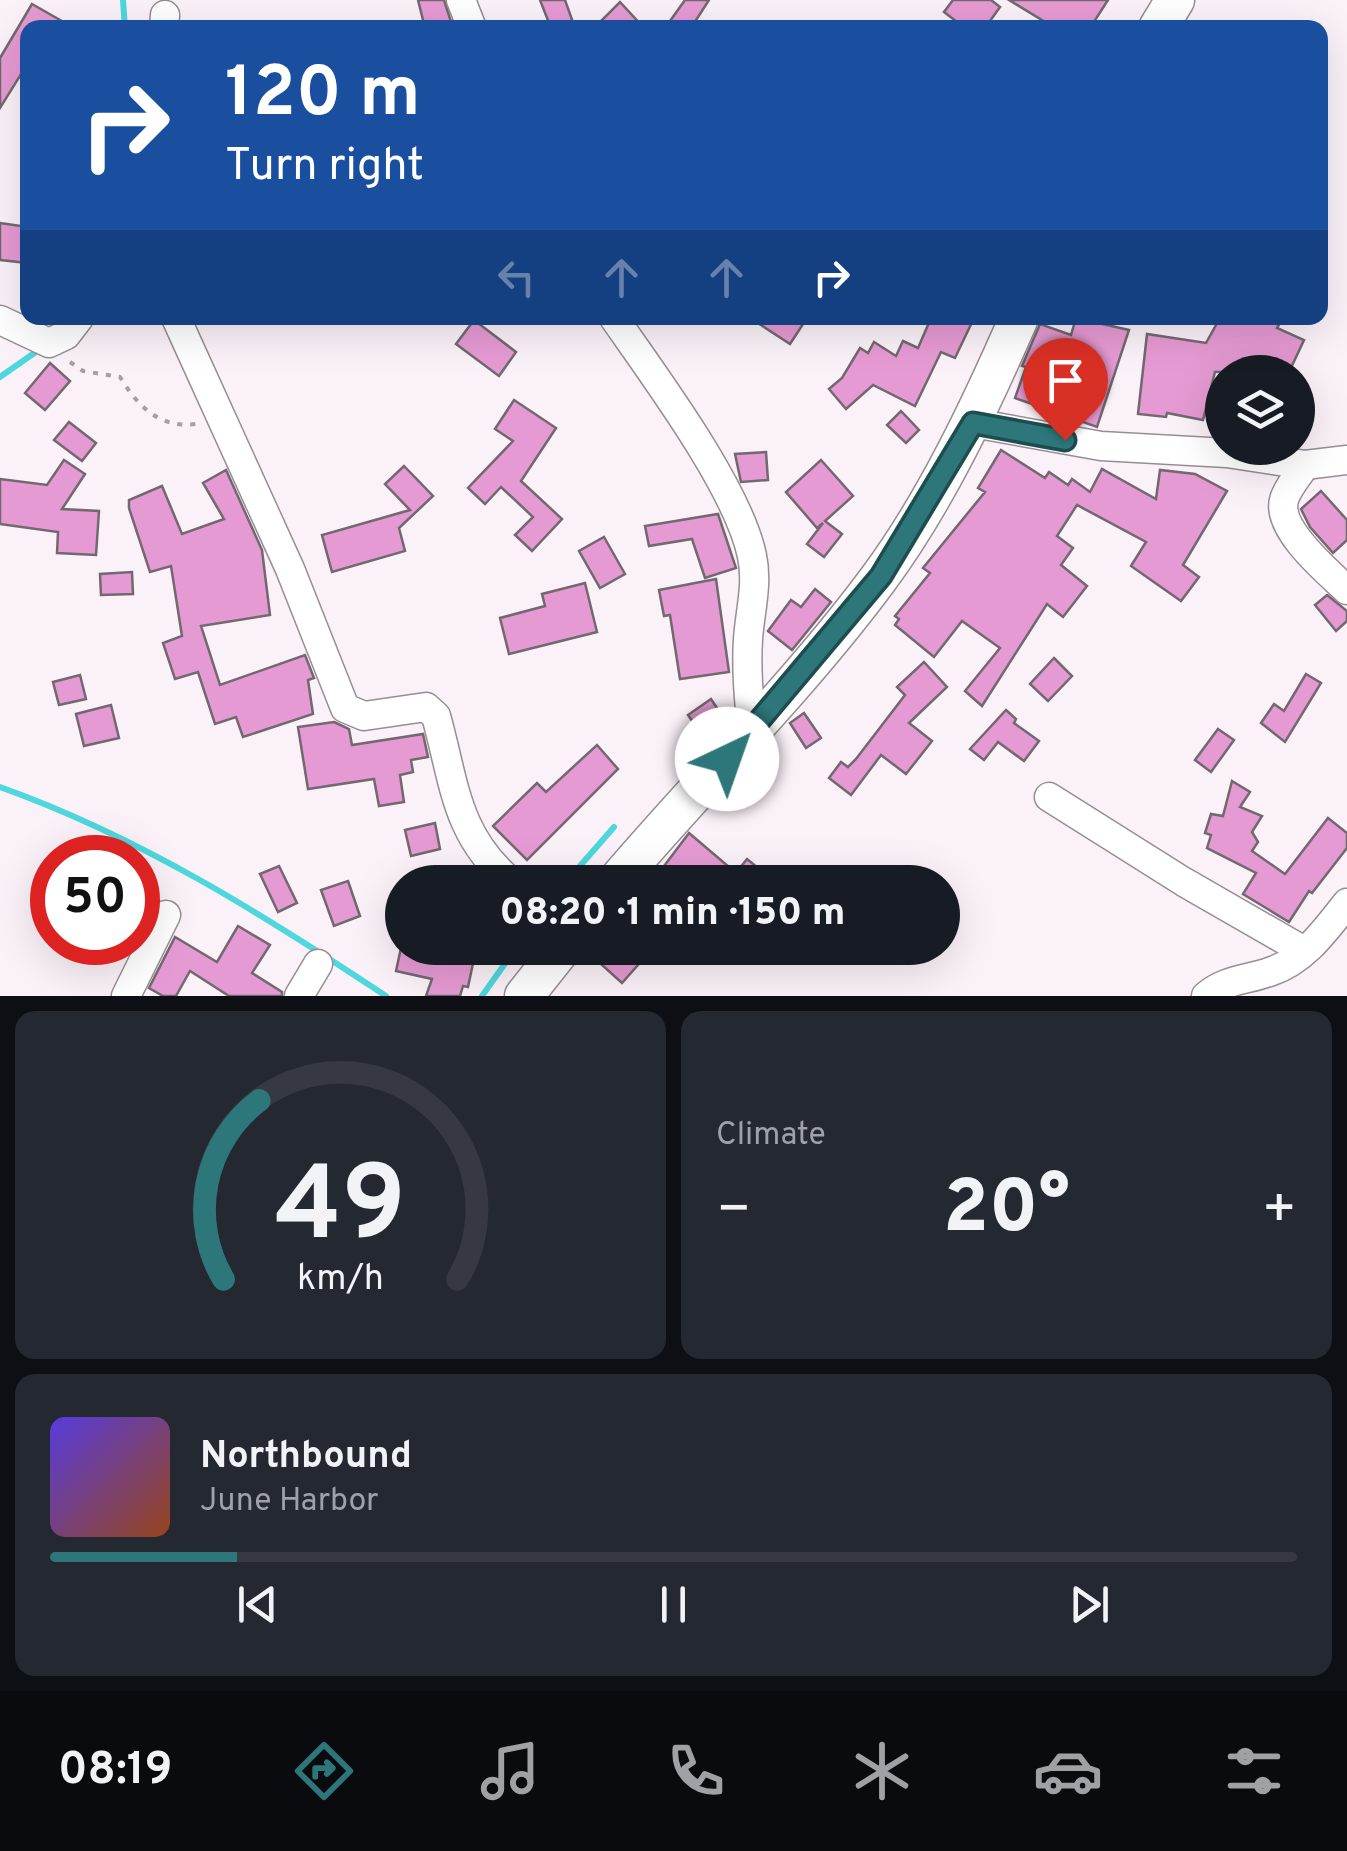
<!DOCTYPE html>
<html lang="en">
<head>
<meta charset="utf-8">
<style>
  :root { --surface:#171b24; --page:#242831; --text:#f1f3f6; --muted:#9ea1a6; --line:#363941; --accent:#2d777a }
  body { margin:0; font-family:Overpass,sans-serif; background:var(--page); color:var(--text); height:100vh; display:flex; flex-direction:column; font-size:38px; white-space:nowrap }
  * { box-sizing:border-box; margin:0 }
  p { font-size:32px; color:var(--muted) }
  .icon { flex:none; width:55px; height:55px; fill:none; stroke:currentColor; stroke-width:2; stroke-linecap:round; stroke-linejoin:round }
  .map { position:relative; height:996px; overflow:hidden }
  .details { display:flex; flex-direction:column; gap:15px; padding:15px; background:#0d0f14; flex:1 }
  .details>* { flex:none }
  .hud { position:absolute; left:20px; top:20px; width:1308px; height:305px; border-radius:20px; box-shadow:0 10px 40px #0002; background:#1a4fa0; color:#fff; overflow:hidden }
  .buttons { position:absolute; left:1205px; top:355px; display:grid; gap:20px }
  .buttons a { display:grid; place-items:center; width:110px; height:110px; border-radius:50%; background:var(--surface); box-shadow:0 10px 40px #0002; font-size:50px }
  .speed { position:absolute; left:30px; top:835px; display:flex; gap:20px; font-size:50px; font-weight:700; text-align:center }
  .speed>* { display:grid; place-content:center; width:130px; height:130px; border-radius:50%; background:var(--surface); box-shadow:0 10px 40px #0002; line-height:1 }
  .speed .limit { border:15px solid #d22; background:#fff; color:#111 }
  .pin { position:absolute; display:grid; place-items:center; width:85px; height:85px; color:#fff; margin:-102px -42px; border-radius:50% 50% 50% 0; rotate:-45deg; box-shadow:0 0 10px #0007 }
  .pin .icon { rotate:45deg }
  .me { position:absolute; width:110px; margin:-55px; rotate:42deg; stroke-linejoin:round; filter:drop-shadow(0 0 8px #0008) }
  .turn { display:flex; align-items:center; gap:35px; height:210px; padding:0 40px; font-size:45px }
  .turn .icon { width:130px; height:130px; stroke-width:2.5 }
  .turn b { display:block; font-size:70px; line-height:85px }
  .lanes { display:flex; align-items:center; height:95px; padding:0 40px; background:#0003; justify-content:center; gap:50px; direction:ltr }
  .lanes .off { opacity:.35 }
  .big { font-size:75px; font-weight:800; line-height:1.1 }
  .details .widget { flex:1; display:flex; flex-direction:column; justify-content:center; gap:15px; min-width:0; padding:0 35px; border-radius:20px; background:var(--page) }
  .details .dial { align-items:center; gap:0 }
  .dial svg { height:260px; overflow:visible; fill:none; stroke:var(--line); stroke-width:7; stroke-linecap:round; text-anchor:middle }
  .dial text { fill:var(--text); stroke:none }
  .song { display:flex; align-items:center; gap:30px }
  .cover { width:120px; height:120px; border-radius:15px; background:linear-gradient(135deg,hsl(250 70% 55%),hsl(20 70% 35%)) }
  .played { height:10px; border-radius:5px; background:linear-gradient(90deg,var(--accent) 15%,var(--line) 15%) }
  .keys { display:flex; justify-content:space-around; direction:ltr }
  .heat { display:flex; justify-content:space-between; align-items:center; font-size:55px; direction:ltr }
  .details .tiles { flex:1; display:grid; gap:15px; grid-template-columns:1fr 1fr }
  .widget:last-child { grid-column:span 2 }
  .trip { position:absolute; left:385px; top:865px; width:575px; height:100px; border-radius:50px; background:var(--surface); box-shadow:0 10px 40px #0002; font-weight:800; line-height:100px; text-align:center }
  .tab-bar { display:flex; height:160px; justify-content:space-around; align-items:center; background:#090b0e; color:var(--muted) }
  .tab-bar .icon { width:70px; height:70px }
  .tab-bar .selected { color:var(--accent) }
  .tab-bar b { font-size:45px; color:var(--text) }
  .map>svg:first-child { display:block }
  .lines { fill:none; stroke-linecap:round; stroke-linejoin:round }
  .stream { stroke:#4ed7dd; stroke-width:6 }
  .building { fill:#e69ad3; stroke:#71696f; stroke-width:2.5 }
  .minor-casing { stroke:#978e94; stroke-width:31 }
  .secondary-casing { stroke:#978e94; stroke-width:41 }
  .path { stroke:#a69ea4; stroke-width:4; stroke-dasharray:5 8; stroke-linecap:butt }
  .minor { stroke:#fff; stroke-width:28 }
  .secondary { stroke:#fff; stroke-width:38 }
  .route-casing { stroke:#1d4d4f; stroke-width:25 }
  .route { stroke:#2d777a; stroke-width:18 }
</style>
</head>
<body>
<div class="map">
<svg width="1347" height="996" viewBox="0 0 1347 996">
  <rect width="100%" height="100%" fill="#fbf1f8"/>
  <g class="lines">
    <g class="stream">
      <path d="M123 0 125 28"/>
      <path d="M0 377 40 349"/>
      <path d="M0 787C138 836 264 915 386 996"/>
      <path d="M566 882 614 827"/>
      <path d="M482 996 516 948"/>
    </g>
  </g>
  <g class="building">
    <path d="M418 0H444L453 28H425Z"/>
    <path d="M540 0H565L575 28H551Z"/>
    <path d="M685 0H709L691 28H665Z"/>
    <path d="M953 0H991L1000 7 985 28H965L944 12Z"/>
    <path d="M1009 0H1108L1090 28H1055Z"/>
    <path d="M620 2 644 28H594Z"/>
    <path d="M32 4 74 28H28V63L0 108V58Z"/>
    <path d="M0 223 28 227V263L0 260Z"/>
    <path d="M750 318H807L790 344Z"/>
    <path d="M931 318H974L955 358 941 352 915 406 873 385 846 409 829 389 842 378 860 348 868 353 874 342 896 356 903 341 918 348Z"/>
    <path d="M1076 318 1129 330 1097 427 1015 398 1026 367 1022 366 1040 324 1071 335Z"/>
    <path d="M1220 318H1283L1277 328 1304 340 1289 372H1215L1203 420 1167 413 1166 417 1138 414 1147 334 1206 343Z"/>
    <path d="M474 320 516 352 499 376 456 344Z"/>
    <path d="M50 363 70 381 45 410 25 393Z"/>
    <path d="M514 400 556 428 521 481 562 519 532 551 515 535 533 517 501 487 485 504 468 488 513 441 495 429Z"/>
    <path d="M901 411 919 430 906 443 887 425Z"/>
    <path d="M69 422 96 443 82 461 54 440Z"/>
    <path d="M1001 450 1045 478 1049 472 1068 485 1072 479 1090 492 1102 469 1156 499 1160 470 1195 474 1227 491 1183 565 1199 577 1181 601 1131 566 1146 542 1077 505 1057 536 1073 548 1061 565 1087 586 1063 617 1047 604 982 706 965 691 1000 648 962 621 934 657 895 625 899 619 895 616 930 573 923 568 985 492 978 488Z"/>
    <path d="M766 452 768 480 741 482 735 454Z"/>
    <path d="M64 460 85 474 62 509 99 511 96 555 57 553 58 532 0 524V479L47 485Z"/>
    <path d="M821 460 853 496 825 521 842 534 824 557 807 544 823 523 817 528 786 492Z"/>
    <path d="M404 466 433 496 399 528 405 551 332 572 322 535 410 510 385 484Z"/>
    <path d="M226 470 262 550 270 615 201 626 220 685 305 655 314 678 308 680 313 714 243 737 236 717 215 724 198 672 175 679 163 643 182 636 171 566 150 572 129 508V500L162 486 182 534 224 519 203 483Z"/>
    <path d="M1321 491 1347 520V540L1333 553 1310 527 1301 509Z"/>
    <path d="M718 514 736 568 705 578 692 539 649 546 645 526Z"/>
    <path d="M604 537 625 574 600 588 579 551Z"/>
    <path d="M132 572 133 594 101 595 100 574Z"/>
    <path d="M716 579 729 672 680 679 670 615 664 616 659 590Z"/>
    <path d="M585 583 597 632 509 654 500 618 545 606 542 594Z"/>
    <path d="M815 589 831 602 792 650 768 631 791 600 801 607Z"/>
    <path d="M1327 595 1347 611V621L1336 631 1315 605Z"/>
    <path d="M1054 658 1072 676 1048 701 1030 684Z"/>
    <path d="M924 662 947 687 909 723 932 741 906 774 881 755 851 795 829 778 841 762 848 767 856 759 905 695 897 687Z"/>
    <path d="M1306 674 1321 683 1285 742 1261 723 1274 704 1284 711Z"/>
    <path d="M80 675 86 699 59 705 53 682Z"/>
    <path d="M711 699 721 714 698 729 688 715Z"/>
    <path d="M111 705 119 738 84 746 76 714Z"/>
    <path d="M1006 710 1016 719 1014 723 1039 741 1024 761 998 742 984 760 970 749Z"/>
    <path d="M804 713 821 738 806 748 790 723Z"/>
    <path d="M334 722 349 729 352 745 423 734 428 757 411 760 413 772 400 775 404 802 379 806 374 779 308 789 298 727Z"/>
    <path d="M1218 729 1234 740 1211 772 1195 760Z"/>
    <path d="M597 745 618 769 527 860 493 826 537 783 546 792Z"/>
    <path d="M1232 781 1250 792 1240 807 1262 816 1252 832 1258 842 1252 851 1285 874 1328 818 1347 833V848L1312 893 1309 891 1289 922 1243 894 1256 873 1207 848 1211 835 1205 833 1211 814 1223 816Z"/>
    <path d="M435 823 440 849 411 856 405 830Z"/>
    <path d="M689 833 736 873 747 859 775 882H652Z"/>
    <path d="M279 866 297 903 278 912 260 874Z"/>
    <path d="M348 881 360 916 334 926 321 890Z"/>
    <path d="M238 926 270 945 252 973 282 992V996H229L190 971 176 996H163L149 988 175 937 217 962Z"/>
    <path d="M401 948H460L459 951 475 954 468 987 463 986 460 996H426L432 979 396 971Z"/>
    <path d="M618 948H653L622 983 602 965Z"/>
  </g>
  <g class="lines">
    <g class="minor-casing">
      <g id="minor">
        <path d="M461 0 472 28"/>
        <path d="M164 28 165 15"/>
        <path d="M176 318 290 569 345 708 364 716 426 707 436 716C455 784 455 834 511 882"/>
        <path d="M614 318C655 377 738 488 752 556 758 584 750 611 748 639 746 670 749 700 752 731"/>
        <path d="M0 320 49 343 66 335 79 318"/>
        <path d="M973 423 1101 446 1227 453 1305 465 1347 460"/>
        <path d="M1305 465C1299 475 1287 488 1284 500 1276 529 1328 572 1347 590"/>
        <path d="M1049 797 1184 882 1304 951"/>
        <path d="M126 996 166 915"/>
        <path d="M299 996 318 964"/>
        <path d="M1206 996C1225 979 1249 980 1272 971 1305 960 1326 929 1347 903"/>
      </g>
    </g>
    <g class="secondary-casing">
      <g id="secondary">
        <path d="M1158 28 1175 0"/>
        <path d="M616 882C703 780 799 686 879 578 936 501 981 405 1019 318"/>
        <path d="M524 996 562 948"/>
      </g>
    </g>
    <path class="path" d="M70 362 83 371 120 377C137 405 159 429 196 424"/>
    <use href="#minor" class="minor"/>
    <use href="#secondary" class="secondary"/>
  </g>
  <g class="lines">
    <g class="route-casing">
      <path id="route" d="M727 759 881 576 973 423 1065 440"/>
    </g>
    <use href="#route" class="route"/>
  </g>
</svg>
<div class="buttons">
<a><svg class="icon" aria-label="layers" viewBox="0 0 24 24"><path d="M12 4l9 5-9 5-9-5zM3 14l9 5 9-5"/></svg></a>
</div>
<div class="speed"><div class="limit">50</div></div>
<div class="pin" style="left:1065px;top:440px;background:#d93025"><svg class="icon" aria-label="arrive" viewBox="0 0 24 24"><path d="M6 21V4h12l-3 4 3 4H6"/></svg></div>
<svg class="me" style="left:727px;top:759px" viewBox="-20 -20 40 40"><circle r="19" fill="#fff"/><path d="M0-13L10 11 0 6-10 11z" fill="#2d777a"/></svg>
<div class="trip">08:20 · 1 min · 150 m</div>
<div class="hud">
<div class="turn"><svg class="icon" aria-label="right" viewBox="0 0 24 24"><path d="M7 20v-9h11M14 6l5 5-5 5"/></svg><div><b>120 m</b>Turn right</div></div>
<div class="lanes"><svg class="icon off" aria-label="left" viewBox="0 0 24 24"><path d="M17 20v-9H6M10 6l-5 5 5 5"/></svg><svg class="icon off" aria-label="ahead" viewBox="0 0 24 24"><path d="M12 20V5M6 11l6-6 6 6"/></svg><svg class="icon off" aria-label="ahead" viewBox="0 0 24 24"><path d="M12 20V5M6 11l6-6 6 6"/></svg><svg class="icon" aria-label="right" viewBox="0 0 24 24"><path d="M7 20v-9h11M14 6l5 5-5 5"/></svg></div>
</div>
</div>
<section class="details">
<div class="tiles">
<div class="widget dial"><svg viewBox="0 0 100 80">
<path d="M14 69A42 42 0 1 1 86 69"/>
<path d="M14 69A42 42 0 0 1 25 14" stroke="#2d777a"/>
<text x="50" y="56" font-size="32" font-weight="700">49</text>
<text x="50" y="72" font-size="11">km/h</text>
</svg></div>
<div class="widget"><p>Climate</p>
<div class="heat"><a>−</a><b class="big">20°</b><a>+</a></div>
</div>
<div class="widget">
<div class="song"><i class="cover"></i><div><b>Northbound</b><p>June Harbor</p></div></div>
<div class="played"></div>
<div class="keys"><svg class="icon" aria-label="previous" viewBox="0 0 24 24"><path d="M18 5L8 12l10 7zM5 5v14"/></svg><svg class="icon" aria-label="pause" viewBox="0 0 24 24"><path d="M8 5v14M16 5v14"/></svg><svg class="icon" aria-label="next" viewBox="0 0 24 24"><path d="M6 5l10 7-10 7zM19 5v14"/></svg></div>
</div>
</div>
</section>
<nav class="tab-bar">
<b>08:19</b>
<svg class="icon selected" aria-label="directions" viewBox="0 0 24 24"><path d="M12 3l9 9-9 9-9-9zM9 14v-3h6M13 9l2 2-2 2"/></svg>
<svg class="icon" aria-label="music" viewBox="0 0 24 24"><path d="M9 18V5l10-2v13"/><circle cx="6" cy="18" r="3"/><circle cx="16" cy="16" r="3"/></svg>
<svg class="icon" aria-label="phone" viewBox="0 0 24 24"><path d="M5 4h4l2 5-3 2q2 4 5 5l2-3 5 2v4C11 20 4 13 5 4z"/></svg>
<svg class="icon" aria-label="climate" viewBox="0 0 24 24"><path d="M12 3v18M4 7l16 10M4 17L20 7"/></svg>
<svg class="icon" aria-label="car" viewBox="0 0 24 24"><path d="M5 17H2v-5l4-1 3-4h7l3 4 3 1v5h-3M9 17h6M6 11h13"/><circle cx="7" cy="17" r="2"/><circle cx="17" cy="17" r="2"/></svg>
<svg class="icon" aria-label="filters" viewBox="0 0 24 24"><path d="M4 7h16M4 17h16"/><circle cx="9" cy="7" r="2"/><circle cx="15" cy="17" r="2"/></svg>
</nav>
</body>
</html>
